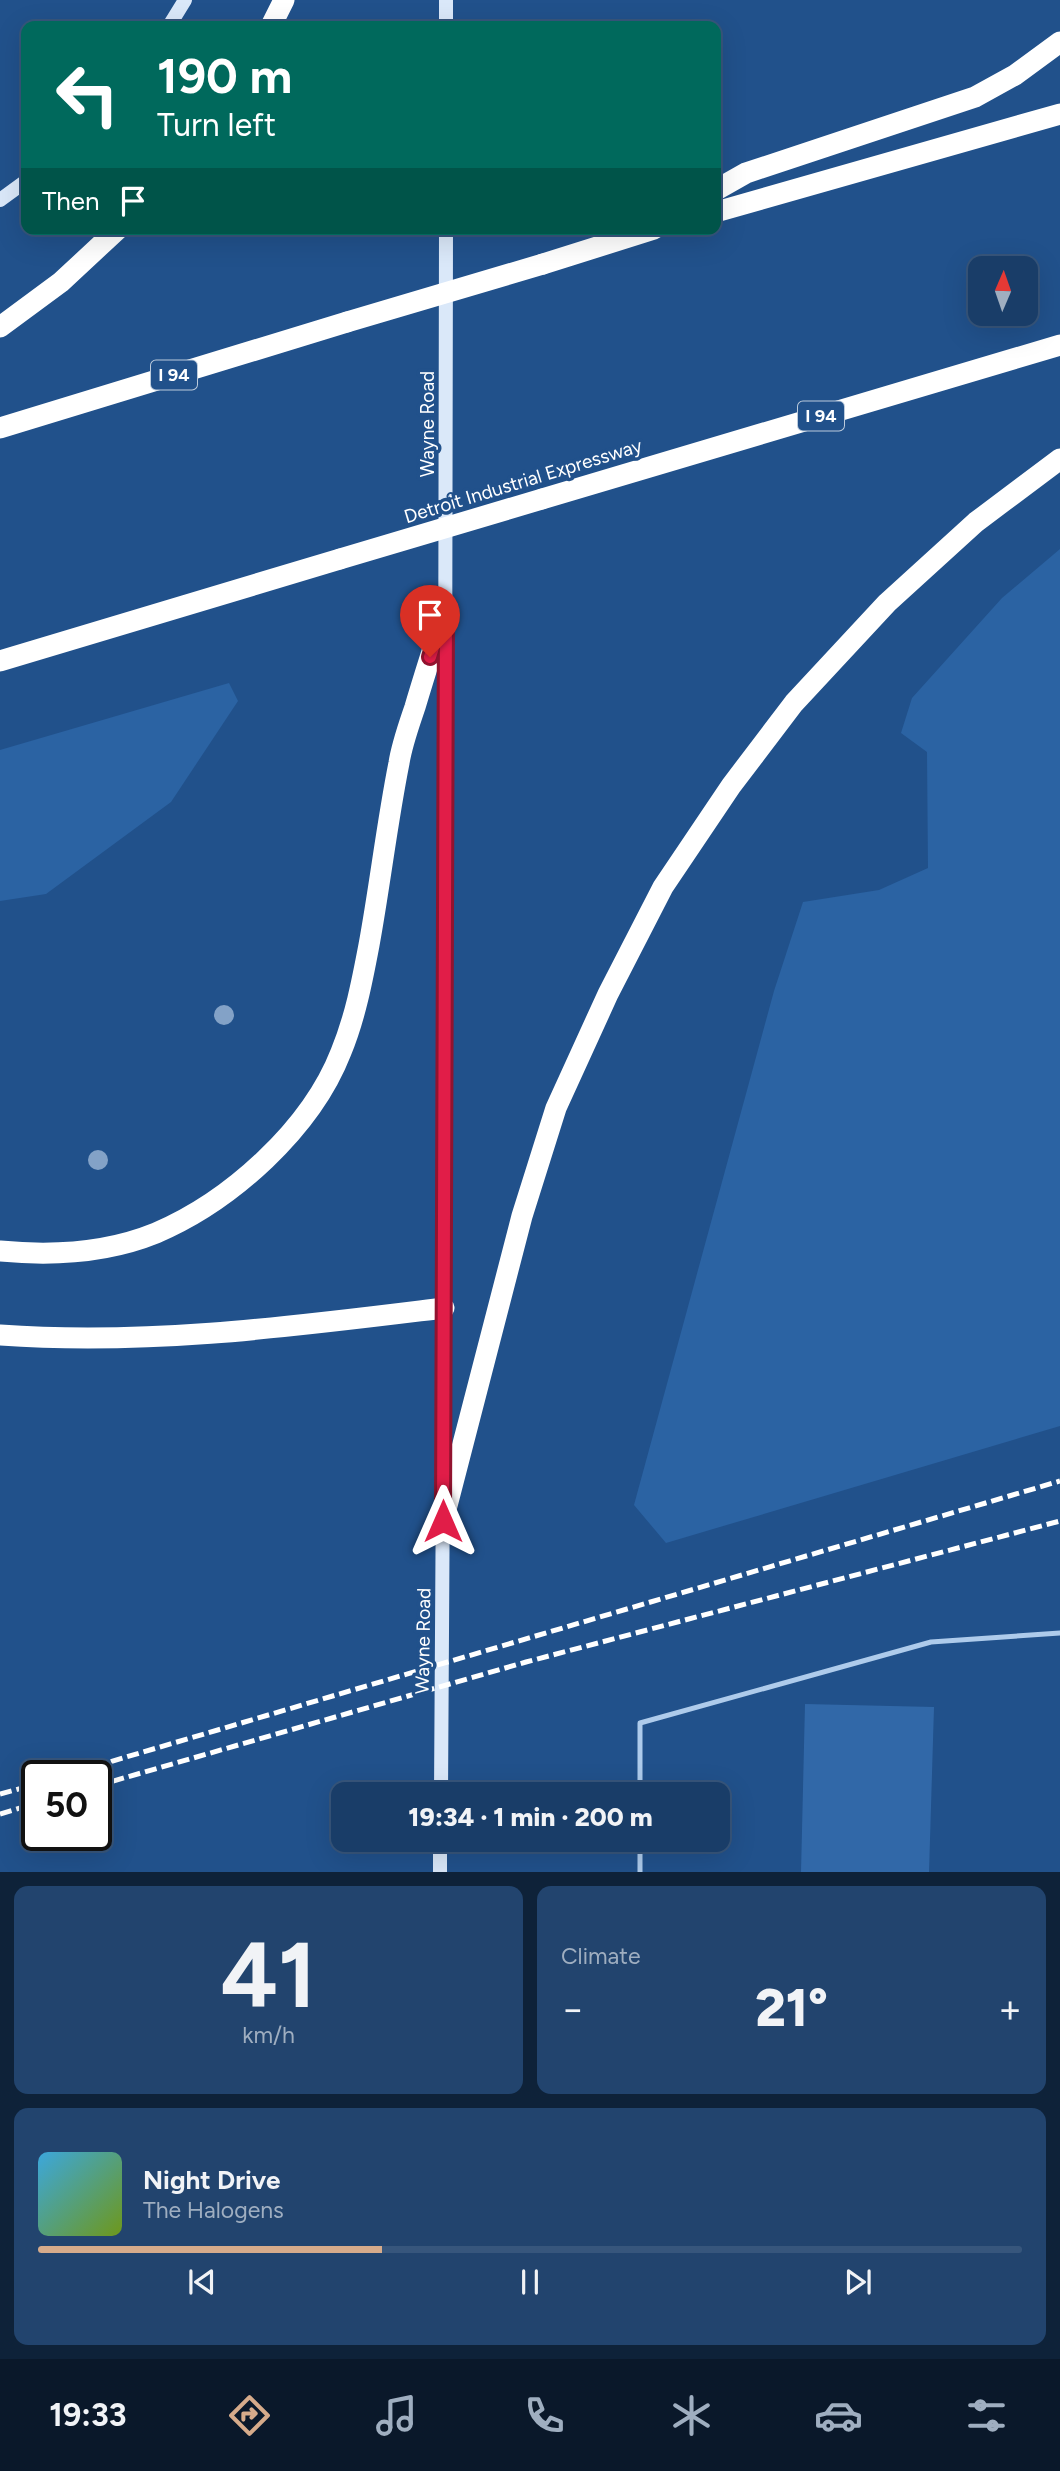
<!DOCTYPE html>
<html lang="en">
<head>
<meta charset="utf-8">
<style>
  :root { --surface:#193d68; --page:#22446e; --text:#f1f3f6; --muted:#9faec0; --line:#37567c; --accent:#d6ab8b }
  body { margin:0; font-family:Figtree,sans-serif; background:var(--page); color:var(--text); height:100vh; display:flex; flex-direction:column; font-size:26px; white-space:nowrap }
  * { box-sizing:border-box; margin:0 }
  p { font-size:23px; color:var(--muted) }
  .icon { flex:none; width:38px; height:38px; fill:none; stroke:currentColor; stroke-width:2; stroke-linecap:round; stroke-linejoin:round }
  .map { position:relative; height:1872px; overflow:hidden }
  .panel { display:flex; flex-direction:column; gap:14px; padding:14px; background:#0e2239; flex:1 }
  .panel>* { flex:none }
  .guide { position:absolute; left:21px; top:21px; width:700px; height:214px; border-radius:14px; box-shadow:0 7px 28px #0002,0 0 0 2px var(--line); background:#00695c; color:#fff; overflow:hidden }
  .needle { width:46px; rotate:2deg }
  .buttons { position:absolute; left:968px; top:256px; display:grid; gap:14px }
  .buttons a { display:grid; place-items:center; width:70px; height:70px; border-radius:14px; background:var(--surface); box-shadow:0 7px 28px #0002,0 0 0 2px var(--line); font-size:35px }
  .speed { position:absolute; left:21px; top:1760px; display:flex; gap:14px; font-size:35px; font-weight:700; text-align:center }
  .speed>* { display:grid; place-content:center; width:91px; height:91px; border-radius:50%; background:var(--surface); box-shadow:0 7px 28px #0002,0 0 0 2px var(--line); line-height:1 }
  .speed .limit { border:4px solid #111; border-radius:10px; background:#fff; color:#111 }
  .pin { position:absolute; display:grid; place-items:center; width:60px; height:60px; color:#fff; margin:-72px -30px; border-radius:50% 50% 50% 0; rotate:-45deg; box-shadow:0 0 7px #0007 }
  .pin .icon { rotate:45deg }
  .me { position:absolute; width:77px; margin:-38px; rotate:0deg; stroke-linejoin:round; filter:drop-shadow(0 0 5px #0008) }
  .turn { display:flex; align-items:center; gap:24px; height:147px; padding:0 21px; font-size:32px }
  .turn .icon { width:91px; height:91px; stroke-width:2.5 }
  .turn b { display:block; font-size:49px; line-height:60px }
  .then { display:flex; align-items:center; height:66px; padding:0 21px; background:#0003; gap:14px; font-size:26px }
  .big { font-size:52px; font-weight:800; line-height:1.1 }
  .panel .card { flex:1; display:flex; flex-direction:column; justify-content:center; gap:10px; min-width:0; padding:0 24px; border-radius:14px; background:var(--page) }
  .panel .dial { align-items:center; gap:0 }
  .dial b { font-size:91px; line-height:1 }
  .song { display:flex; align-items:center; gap:21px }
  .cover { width:84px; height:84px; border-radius:10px; background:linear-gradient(135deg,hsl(200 70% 55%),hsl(80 70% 35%)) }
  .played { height:7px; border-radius:4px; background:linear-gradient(90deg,var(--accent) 35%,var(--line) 35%) }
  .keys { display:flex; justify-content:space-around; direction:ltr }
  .heat { display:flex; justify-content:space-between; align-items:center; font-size:38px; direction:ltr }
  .panel .tiles { flex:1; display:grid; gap:14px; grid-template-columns:1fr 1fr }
  .card:last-child { grid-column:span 2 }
  .trip { position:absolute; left:331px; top:1782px; width:399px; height:70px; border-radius:14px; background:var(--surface); box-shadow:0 7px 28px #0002,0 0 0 2px var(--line); font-weight:800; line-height:70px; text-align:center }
  .dock { display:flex; height:112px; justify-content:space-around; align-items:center; background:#0a182a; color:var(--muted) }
  .dock .icon { width:49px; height:49px }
  .dock .active { color:var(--accent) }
  .dock b { font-size:32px; color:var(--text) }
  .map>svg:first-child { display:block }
  .green { fill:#2b63a3 }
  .building { fill:#3168a8 }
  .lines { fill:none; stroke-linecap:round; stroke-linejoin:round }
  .lane { stroke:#aecbeb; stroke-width:5 }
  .secondary { stroke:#dae8f9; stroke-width:14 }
  .highway { stroke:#fff; stroke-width:21 }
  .rail { stroke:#fff; stroke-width:5; stroke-dasharray:12 5; stroke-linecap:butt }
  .highway-bridge { stroke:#fff; stroke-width:21 }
  .tree { fill:#83a2c7 }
  .route-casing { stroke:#92132f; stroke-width:18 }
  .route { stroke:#e11d48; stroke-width:12 }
  .labels { text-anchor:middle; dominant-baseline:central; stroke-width:7; stroke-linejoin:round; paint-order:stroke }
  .shield { fill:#21518b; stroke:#bccbdc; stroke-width:2 }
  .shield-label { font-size:18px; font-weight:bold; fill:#fff }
  .street-label { font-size:19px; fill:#fff; stroke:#21518b }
</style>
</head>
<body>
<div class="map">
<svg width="1060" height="1873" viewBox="0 0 1060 1873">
  <rect width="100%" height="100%" fill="#21518b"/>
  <g class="green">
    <path d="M1060 549V1426L666 1543 634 1505 774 991 803 902 879 890 928 868 927 752 901 733 912 698 1002 598Z"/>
    <path d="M229 683 238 701 171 802 46 894 0 901V750Z"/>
  </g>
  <path class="building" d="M805 1704 934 1707 929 1873H801Z"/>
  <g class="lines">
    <g class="lane">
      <path d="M640 1794V1723L931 1642 1060 1633"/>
      <path d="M640 1839V1873"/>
    </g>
    <g class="secondary">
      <path d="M169 26 185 0"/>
      <path d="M446 26V0"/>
      <path d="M0 200 26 181"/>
      <path d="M441 1794 444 1308 446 229"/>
      <path d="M440 1873V1839"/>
    </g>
    <g class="highway">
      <path d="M271 26 284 0"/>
      <path d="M716 190 746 173 975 97 1015 75 1060 42"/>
      <path d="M716 212 1060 114"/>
      <path d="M543 264 654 229"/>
      <path d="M0 327 61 282 118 229"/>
      <path d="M0 428 347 322"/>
      <path d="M542 499 1060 345"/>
      <path d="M0 661 340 559"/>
      <path d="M0 1251C52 1256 107 1253 156 1233 231 1201 311 1129 341 1052 355 1018 362 982 369 945 380 885 387 823 399 763 402 744 409 725 415 707 425 673 436 640 446 606"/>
      <path d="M0 1335C148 1346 297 1326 444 1308"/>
      <path d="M443 1521 522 1216 556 1108 608 994 663 887 731 786 794 703 887 603 976 522 1060 459"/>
    </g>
    <g class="rail">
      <path d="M62 1776 1060 1481"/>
      <path d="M96 1786 526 1662 1060 1521"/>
      <path d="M0 1794 37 1784"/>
      <path d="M0 1814 37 1803"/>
    </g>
    <g class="highway-bridge">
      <path d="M347 322 543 264"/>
      <path d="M340 559 542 499"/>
    </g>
  </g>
  <g class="tree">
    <circle cx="224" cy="1015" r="10"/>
    <circle cx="98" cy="1160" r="10"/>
  </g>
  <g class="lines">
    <g class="route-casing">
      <path id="route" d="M430 657 446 606 443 1521"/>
    </g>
    <use href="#route" class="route"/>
  </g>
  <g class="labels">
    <g class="shield">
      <rect x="151" y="360.5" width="46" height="29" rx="5"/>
      <rect x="798" y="401.5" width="46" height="29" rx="5"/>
    </g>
    <g class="shield-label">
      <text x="174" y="375">I 94</text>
      <text x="821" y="416">I 94</text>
    </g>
    <g class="street-label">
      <text transform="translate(427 424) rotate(-90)">Wayne Road</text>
      <text transform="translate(523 481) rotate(-17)">Detroit Industrial Expressway</text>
      <text transform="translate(423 1641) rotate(-89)">Wayne Road</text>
    </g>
  </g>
</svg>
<div class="buttons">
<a><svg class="needle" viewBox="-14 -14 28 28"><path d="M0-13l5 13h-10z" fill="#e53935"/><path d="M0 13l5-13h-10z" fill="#9faec0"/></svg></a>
</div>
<div class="speed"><div class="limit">50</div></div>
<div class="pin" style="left:430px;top:657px;background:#d93025"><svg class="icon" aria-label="arrive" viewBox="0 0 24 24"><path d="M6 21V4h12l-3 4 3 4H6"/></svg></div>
<svg class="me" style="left:443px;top:1521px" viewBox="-20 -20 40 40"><path d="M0-17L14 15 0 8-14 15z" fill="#e11d48" stroke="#fff" stroke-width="4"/></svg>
<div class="trip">19:34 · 1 min · 200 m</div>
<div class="guide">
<div class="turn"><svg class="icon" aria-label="left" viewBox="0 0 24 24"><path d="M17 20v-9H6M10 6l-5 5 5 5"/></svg><div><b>190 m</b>Turn left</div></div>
<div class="then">Then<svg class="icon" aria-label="arrive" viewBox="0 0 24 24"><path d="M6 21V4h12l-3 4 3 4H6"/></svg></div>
</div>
</div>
<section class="panel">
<div class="tiles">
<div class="card dial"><b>41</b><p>km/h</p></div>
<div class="card"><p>Climate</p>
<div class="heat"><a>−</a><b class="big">21°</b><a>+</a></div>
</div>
<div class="card">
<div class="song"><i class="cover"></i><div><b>Night Drive</b><p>The Halogens</p></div></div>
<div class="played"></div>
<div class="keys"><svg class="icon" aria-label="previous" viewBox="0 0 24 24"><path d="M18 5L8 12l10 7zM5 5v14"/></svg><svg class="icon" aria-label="pause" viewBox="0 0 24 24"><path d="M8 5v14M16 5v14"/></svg><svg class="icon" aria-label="next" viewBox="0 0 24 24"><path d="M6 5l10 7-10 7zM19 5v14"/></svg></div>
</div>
</div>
</section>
<nav class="dock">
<b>19:33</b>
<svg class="icon active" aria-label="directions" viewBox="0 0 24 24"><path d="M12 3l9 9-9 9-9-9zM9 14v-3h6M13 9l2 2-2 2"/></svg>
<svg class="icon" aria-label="music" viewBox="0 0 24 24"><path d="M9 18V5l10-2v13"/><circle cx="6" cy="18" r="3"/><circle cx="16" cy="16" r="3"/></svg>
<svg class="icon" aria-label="phone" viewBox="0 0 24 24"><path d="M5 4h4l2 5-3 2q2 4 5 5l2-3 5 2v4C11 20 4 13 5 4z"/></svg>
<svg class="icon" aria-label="climate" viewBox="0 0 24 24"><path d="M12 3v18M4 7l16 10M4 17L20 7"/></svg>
<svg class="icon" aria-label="car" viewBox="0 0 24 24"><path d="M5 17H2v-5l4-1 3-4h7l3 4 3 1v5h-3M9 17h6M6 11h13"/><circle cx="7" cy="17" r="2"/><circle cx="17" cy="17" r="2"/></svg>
<svg class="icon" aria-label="filters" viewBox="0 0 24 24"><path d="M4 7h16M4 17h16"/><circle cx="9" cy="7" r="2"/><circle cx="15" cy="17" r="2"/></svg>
</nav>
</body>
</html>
